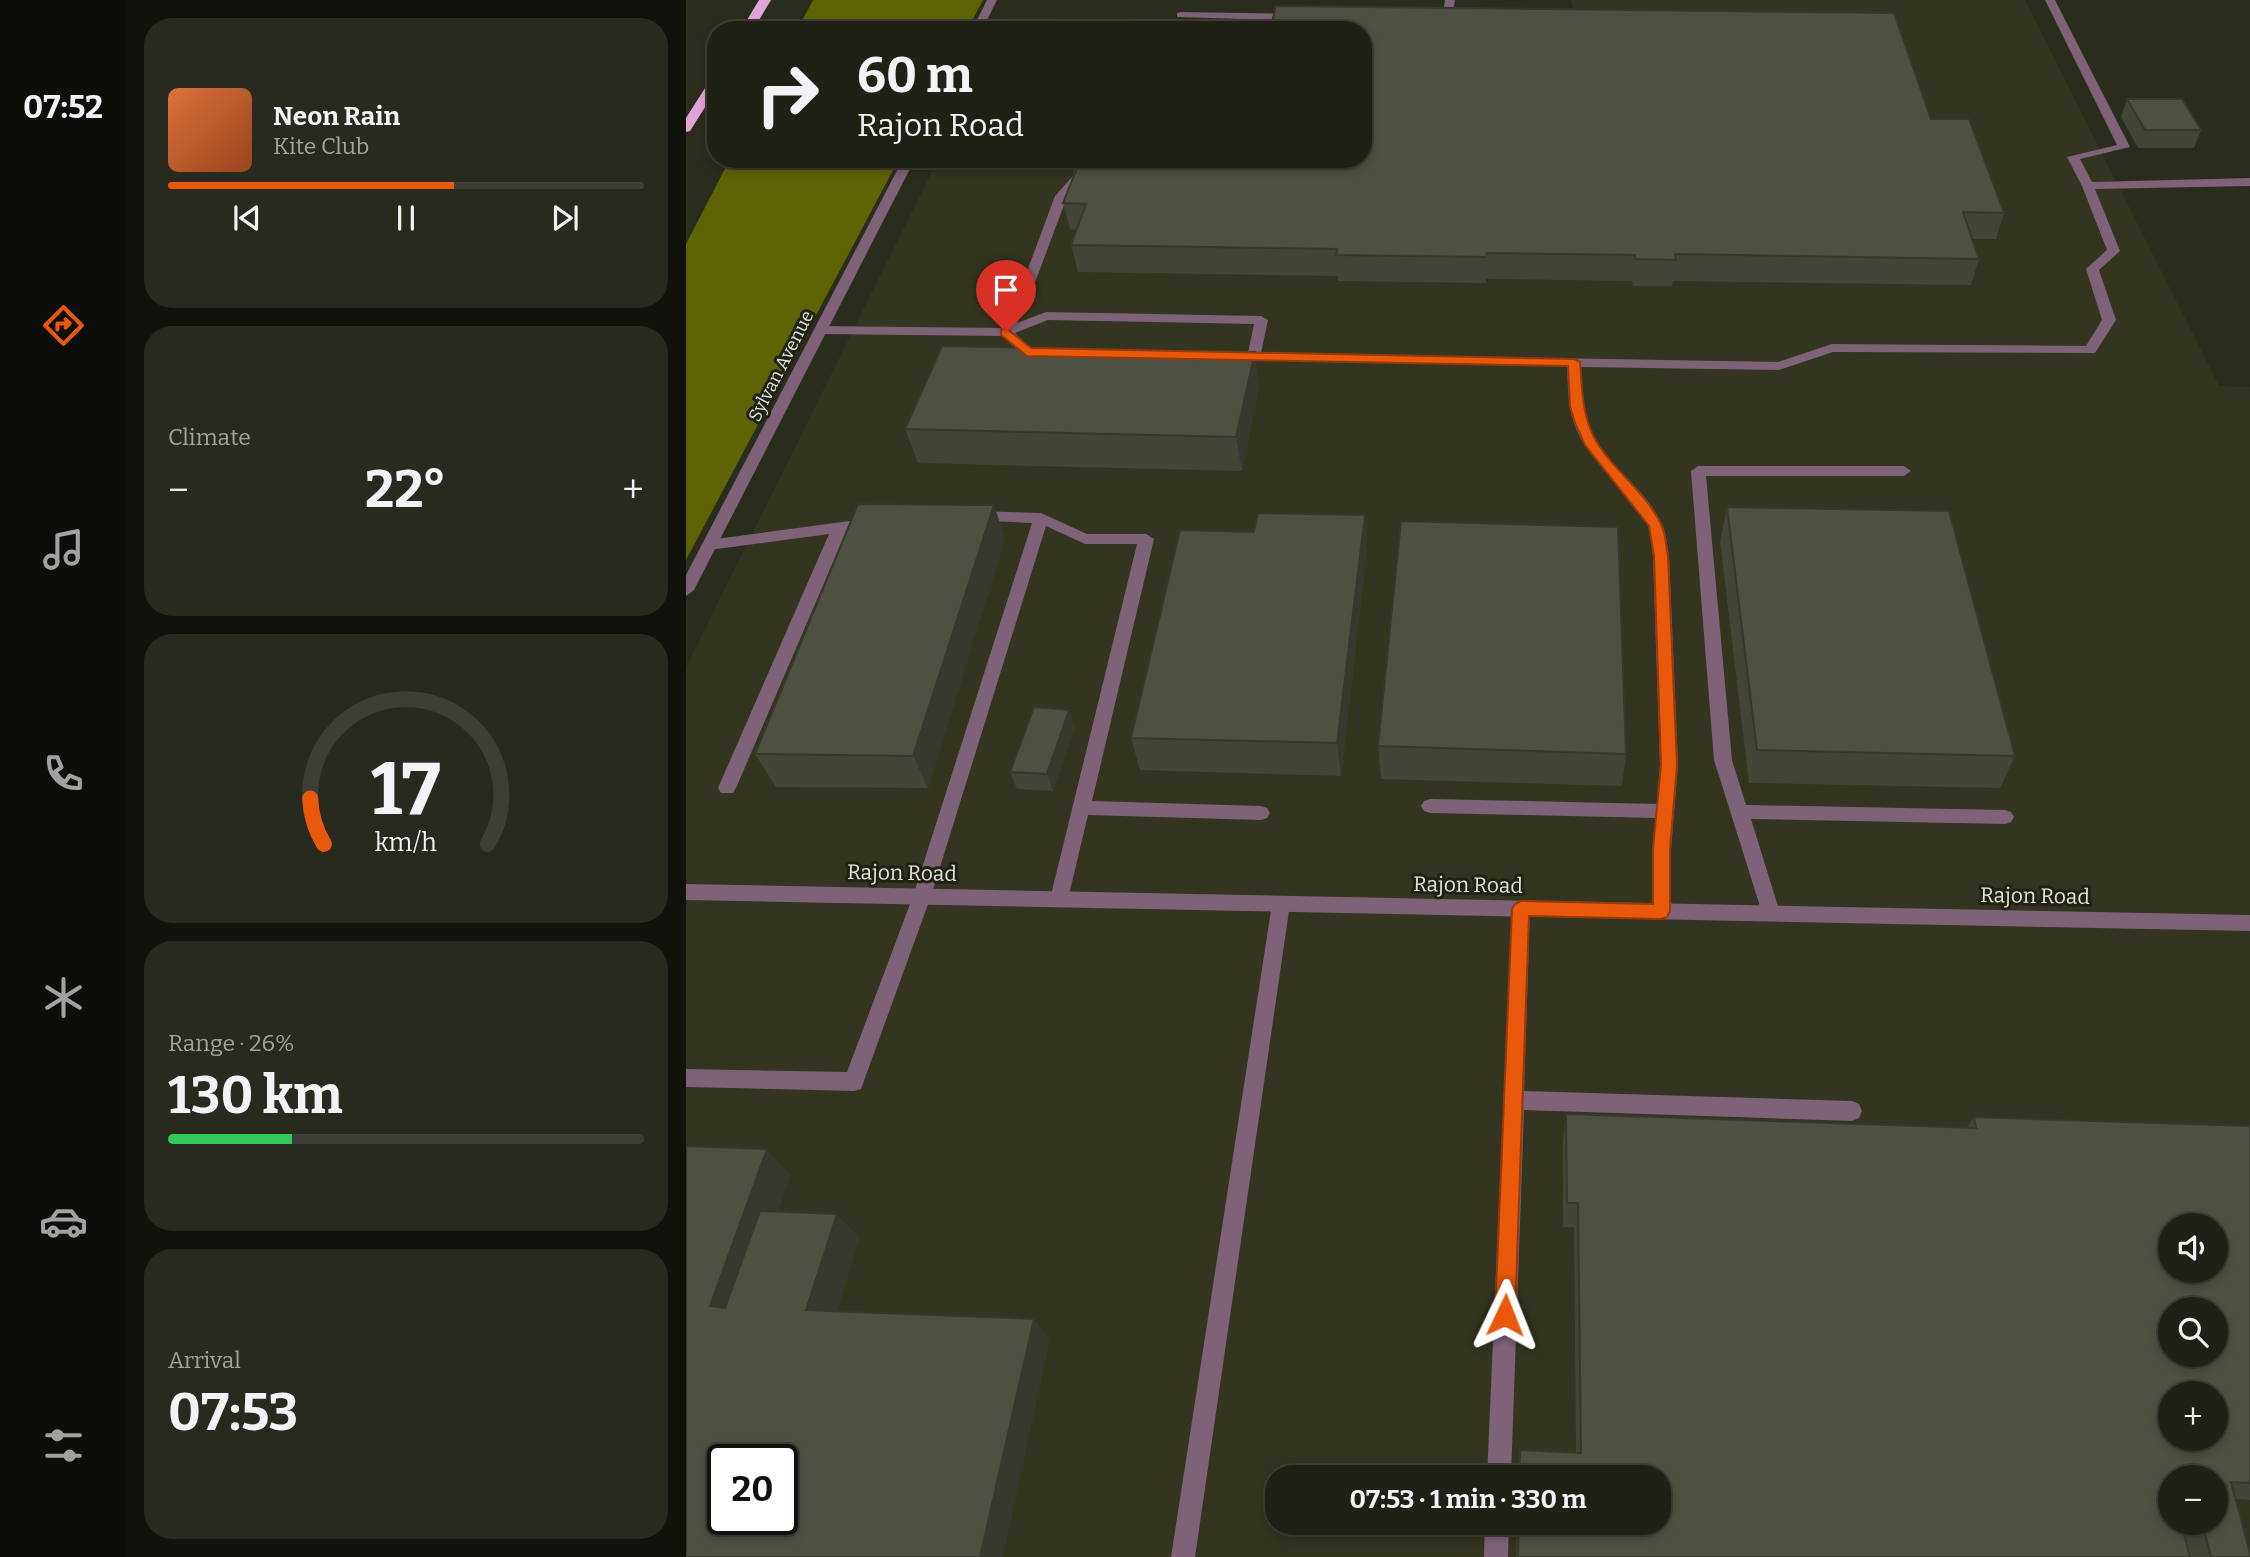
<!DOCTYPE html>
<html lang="en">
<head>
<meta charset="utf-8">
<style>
  :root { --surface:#202116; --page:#28291f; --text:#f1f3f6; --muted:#a2a3a1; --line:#3d3e35; --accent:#ea580c }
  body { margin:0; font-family:Bitter,serif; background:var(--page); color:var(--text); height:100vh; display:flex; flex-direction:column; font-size:26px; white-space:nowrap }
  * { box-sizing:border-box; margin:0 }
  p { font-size:23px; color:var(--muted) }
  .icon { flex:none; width:38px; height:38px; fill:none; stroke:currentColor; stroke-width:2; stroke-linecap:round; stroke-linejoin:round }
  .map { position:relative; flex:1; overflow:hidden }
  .sheet { display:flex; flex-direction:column; gap:18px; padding:18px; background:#12120c; width:560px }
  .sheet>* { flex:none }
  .banner { position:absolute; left:21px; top:21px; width:665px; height:147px; border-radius:28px; box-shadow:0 4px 10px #0003,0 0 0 2px var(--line); background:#202116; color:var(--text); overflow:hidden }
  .buttons { position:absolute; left:1472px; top:1213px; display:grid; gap:14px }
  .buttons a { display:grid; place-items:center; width:70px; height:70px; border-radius:50%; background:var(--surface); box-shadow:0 4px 10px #0003,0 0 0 2px var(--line); font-size:35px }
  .speed { position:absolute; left:21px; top:1444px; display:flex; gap:14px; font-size:35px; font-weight:700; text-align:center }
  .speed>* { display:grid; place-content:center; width:91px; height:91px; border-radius:50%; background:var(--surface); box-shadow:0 4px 10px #0003,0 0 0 2px var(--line); line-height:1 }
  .speed .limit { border:4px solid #111; border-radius:10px; background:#fff; color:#111 }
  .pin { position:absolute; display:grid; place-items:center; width:60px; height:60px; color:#fff; margin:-72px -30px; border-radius:50% 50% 50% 0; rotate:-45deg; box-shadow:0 0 7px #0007 }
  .pin .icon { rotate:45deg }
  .me { position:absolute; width:77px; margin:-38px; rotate:2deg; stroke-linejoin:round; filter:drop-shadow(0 0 5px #0008) }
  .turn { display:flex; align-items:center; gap:24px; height:147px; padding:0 35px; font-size:32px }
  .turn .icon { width:91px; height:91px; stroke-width:2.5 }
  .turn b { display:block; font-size:49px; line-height:60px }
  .big { font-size:52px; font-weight:700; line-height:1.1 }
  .sheet .tile { flex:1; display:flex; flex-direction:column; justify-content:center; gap:10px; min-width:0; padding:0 24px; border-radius:28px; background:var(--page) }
  .sheet .dial { align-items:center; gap:0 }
  .dial svg { height:182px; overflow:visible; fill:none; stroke:var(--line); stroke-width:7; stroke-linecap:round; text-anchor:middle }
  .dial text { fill:var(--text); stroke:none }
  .song { display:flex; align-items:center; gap:21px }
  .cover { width:84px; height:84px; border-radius:10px; background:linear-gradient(135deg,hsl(20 70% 55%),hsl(20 70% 35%)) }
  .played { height:7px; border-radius:4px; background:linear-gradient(90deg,var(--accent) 60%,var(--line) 60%) }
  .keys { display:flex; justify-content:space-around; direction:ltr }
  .heat { display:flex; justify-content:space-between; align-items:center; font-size:38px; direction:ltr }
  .charge { height:10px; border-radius:5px; background:linear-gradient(90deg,#34c759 26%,var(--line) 0) }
  .trip { position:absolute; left:579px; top:1465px; width:406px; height:70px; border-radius:28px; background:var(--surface); box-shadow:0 4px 10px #0003,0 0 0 2px var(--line); font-weight:700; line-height:70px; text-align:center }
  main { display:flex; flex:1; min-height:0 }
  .tabs { display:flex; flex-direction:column; width:126px; justify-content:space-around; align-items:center; background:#0d0d09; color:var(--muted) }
  .tabs .icon { width:49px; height:49px }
  .tabs .selected { color:var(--accent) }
  .tabs b { font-size:32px; color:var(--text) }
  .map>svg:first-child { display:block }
  .built { fill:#333520; fill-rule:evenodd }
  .forest { fill:#5e6306 }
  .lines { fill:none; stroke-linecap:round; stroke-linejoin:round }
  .service { fill:#7d6278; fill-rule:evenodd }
  .minor { fill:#7d6278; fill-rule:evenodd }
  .trunk { fill:#e0a4d6; fill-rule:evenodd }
  .wall { fill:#434538; fill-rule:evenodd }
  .shaded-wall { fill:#37382e }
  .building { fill:#4e5041; stroke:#37382e; stroke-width:2; fill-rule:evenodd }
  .route { fill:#ea580c; stroke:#983908; stroke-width:2 }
  .labels { text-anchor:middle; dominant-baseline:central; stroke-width:6; stroke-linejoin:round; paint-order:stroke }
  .far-street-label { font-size:18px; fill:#e3e4db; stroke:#212214 }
  .street-label { font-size:21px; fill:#e3e4db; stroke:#212214 }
</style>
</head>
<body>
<main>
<nav class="tabs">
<b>07:52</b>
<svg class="icon selected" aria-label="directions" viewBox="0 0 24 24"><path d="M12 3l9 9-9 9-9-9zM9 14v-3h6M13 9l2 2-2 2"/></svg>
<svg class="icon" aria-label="music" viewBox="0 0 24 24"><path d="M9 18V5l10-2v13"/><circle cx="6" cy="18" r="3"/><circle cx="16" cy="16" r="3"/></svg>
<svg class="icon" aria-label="phone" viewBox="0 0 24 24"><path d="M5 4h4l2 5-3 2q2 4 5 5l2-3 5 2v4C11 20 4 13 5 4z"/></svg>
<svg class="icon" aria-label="climate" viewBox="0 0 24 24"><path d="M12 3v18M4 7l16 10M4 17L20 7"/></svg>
<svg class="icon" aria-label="car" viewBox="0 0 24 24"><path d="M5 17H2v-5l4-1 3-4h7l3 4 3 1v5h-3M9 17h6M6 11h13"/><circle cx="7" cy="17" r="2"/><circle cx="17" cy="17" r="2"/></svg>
<svg class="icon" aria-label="filters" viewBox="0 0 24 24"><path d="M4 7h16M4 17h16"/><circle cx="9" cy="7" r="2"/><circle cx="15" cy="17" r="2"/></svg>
</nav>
<section class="sheet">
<div class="tile">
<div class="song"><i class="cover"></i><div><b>Neon Rain</b><p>Kite Club</p></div></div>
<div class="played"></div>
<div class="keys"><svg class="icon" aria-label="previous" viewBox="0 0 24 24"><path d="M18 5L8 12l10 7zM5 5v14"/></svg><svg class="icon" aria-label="pause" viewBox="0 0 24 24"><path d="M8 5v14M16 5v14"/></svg><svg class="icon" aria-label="next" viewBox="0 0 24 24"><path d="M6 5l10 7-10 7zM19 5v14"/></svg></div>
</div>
<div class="tile"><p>Climate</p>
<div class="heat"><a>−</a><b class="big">22°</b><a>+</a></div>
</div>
<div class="tile dial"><svg viewBox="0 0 100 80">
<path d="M14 69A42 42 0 1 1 86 69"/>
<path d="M14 69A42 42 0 0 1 8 49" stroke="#ea580c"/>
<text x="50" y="56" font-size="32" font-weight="700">17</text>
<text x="50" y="72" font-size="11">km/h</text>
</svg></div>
<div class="tile"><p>Range · 26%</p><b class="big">130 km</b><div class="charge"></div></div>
<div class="tile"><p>Arrival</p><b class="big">07:53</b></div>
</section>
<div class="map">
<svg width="1564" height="1557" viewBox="0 0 1564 1557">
  <rect width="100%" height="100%" fill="#2a2c1d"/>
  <path class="built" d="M885 0H1339L1533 386 1564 387V1557H0V667L252 159H677V30H317L322 18 890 21ZM1484 1225H1530V1270H1484ZM1484 1309H1530V1354H1484ZM1484 1393H1530V1438H1484ZM37 1460H96V1519H37ZM592 1477H973V1522H592ZM1484 1477H1530V1522H1484Z"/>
  <g class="forest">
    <path d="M127 0H297L281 30H111Z"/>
    <path d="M44 159H213L0 560V244Z"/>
  </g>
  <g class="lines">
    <g class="service">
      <path d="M759 0H769L766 16 743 20V16L757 12Z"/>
      <path d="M1359 0H1369L1444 147 1394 159 1406 182 1564 178V186L1409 189 1434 251 1413 270 1430 320 1409 353 1147 352 1093 370 895 367C896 390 897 414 907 435 925 470 965 492 978 530 981 538 981 547 983 556L992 765 985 849 984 911 982 917 975 919 968 917 966 911 970 818 744 813 738 811 735 806 738 801 744 799 971 804 974 765 967 556C966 547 966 538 963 529 949 491 908 469 891 431 882 411 882 388 881 366L554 360V354L562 353 568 324 362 320 329 333 344 348 364 349 366 352 359 356 336 355 317 336 135 334 128 330 135 326 315 328 330 301 369 196 387 176 392 159H404L399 177 381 197 342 301 331 323 360 312 575 316 582 320 575 353 1092 362 1146 344 1400 346 1416 320 1400 269 1421 250 1396 186 1381 157 1431 145Z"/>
      <path d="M495 12 611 14 616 17 611 20 566 19 563 30H553L556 19 491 17V13Z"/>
      <path d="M1012 466H1218L1225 471 1218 476H1020L1046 760 1060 805 1319 810 1325 812 1328 817 1325 822 1319 824 1065 819 1094 913 1092 919 1085 921 1078 919 1028 760 1005 471Z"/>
      <path d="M287 511 355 513 401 534H460L468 539 406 801 575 806 581 808 584 813 581 818 575 820 402 815 382 899 380 905 373 907 366 905 364 899 451 544H399L360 526 245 896 175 1089 168 1091 0 1087V1069L161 1072 227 896 346 523 282 520 280 516Z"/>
      <path d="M186 518 191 519 194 523 191 527 160 532 50 788 47 793H35L32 788 143 534 23 550 15 545 23 540Z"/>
      <path d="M595 896 602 898 604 904 509 1557H485L586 904 588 898Z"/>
      <path d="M835 901 842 903 844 909 838 1091 1166 1101 1173 1104 1176 1111 1173 1118 1166 1121 838 1110 825 1477H801L826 909 828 903Z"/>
      <path d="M799 1522H823L822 1557H798Z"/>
    </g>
    <g class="minor">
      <path d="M301 0H311L296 30H286Z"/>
      <path d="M217 159H229L8 590 0 596V575Z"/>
      <path d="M0 884 1564 915V931L0 900Z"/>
    </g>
    <g class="trunk">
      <path d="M73 0H85L67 30H55Z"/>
      <path d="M30 76V90L4 131 0 132V118L26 77Z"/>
    </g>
  </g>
  <g class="wall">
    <path d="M1441 99 1515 130 1508 148H1452L1435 117Z"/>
    <path d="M1245 119 1318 213 1310 239H1286L1293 259 1285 285 987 281 986 286H947L946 281 800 279V283L652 281V276L392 272 385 245 391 230 384 229 377 203 414 163Z"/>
    <path d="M573 386 556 471 232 463 219 429Z"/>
    <path d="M308 505 319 539 242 788 90 787 69 754Z"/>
    <path d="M1041 507 1329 756 1314 788 1063 783 1034 541Z"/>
    <path d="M681 549 655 776 454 770 445 738Z"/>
    <path d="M389 727 367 791 331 789 324 772Z"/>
    <path d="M692 746 940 754 936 786 695 779Z"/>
    <path d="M880 1114 1280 1128 1288 1117 1564 1126V1500L1550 1499 1564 1557H830L831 1522H973V1477H831L834 1450 890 1453 888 1227H877V1140ZM1484 1477H1530V1522H1484Z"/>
  </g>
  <g class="shaded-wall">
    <path d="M569 352 573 386 556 471 550 437Z"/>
    <path d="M308 505 319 539 242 788 227 756Z"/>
    <path d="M679 515 681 549 655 776 651 743Z"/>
    <path d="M383 710 389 727 367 791 361 774Z"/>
    <path d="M81 1149 105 1175 52 1328 24 1306Z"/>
    <path d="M151 1214 174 1238 145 1331 120 1310Z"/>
    <path d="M348 1319 364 1340 317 1557H294Z"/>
  </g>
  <g class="building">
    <path d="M590 6 1208 13 1245 119H1283L1318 213 1277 212 1293 259 989 254 990 260 949 259V255L801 253 800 257 650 255 651 249 385 245 400 204 377 203 393 163H414L415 159H677V30H584Z"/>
    <path d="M1441 99H1496L1515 130H1459Z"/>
    <path d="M256 346 569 352 550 437 219 429Z"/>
    <path d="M172 504 308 505 227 756 69 754Z"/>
    <path d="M1041 507 1263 511 1329 756 1071 750Z"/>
    <path d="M572 513 679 515 651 743 445 738 494 530 568 532Z"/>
    <path d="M715 521 932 527 940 754 692 746Z"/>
    <path d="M348 707 383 710 361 774 324 772Z"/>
    <path d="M880 1114 1290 1128 1288 1117 1564 1126V1483L1545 1482 1564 1553V1557H1525L1516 1522H1530V1477H1484V1522H1495L1504 1557H832L833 1522H973V1477H833L834 1450 895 1453 892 1203H881ZM1484 1225H1530V1270H1484ZM1484 1309H1530V1354H1484ZM1484 1393H1530V1438H1484Z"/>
    <path d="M0 1146 81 1149 24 1306 39 1308 74 1211 151 1214 120 1310 348 1319 294 1557H0ZM37 1460H96V1519H37Z"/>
  </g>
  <path class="route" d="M320 328 345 348 888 359 894 362C896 388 896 414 908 437 925 469 959 491 975 524 980 534 980 546 982 556L991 765 984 849V911L981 917 975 919 843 916 829 1315 826 1323 819 1326 812 1323 809 1315 826 909 829 904 835 901 967 904V849L975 765 968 556 963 526 899 445 889 423 884 406 882 366 341 356 315 335V329Z"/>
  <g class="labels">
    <g class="far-street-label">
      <text transform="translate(95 366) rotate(-63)">Sylvan Avenue</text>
    </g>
    <g class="street-label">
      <text transform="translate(216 873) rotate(1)">Rajon Road</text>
      <text transform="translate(782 885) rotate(1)">Rajon Road</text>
      <text transform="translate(1349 896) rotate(1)">Rajon Road</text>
    </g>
  </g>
</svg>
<div class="buttons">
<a><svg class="icon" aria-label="sound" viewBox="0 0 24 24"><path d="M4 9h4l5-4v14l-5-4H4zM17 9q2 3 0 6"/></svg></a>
<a><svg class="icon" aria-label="search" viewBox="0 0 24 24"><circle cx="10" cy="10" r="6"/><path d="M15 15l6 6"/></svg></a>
<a>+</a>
<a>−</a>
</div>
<div class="speed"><div class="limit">20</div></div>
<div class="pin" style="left:320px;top:332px;background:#d93025"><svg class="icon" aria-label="arrive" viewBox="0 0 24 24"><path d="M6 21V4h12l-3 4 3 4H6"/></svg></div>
<svg class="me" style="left:819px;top:1315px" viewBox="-20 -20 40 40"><path d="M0-17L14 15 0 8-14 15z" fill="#ea580c" stroke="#fff" stroke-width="4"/></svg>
<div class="trip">07:53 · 1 min · 330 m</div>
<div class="banner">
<div class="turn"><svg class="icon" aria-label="right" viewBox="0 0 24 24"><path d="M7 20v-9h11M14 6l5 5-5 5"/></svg><div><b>60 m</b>Rajon Road</div></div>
</div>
</div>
</main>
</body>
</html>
